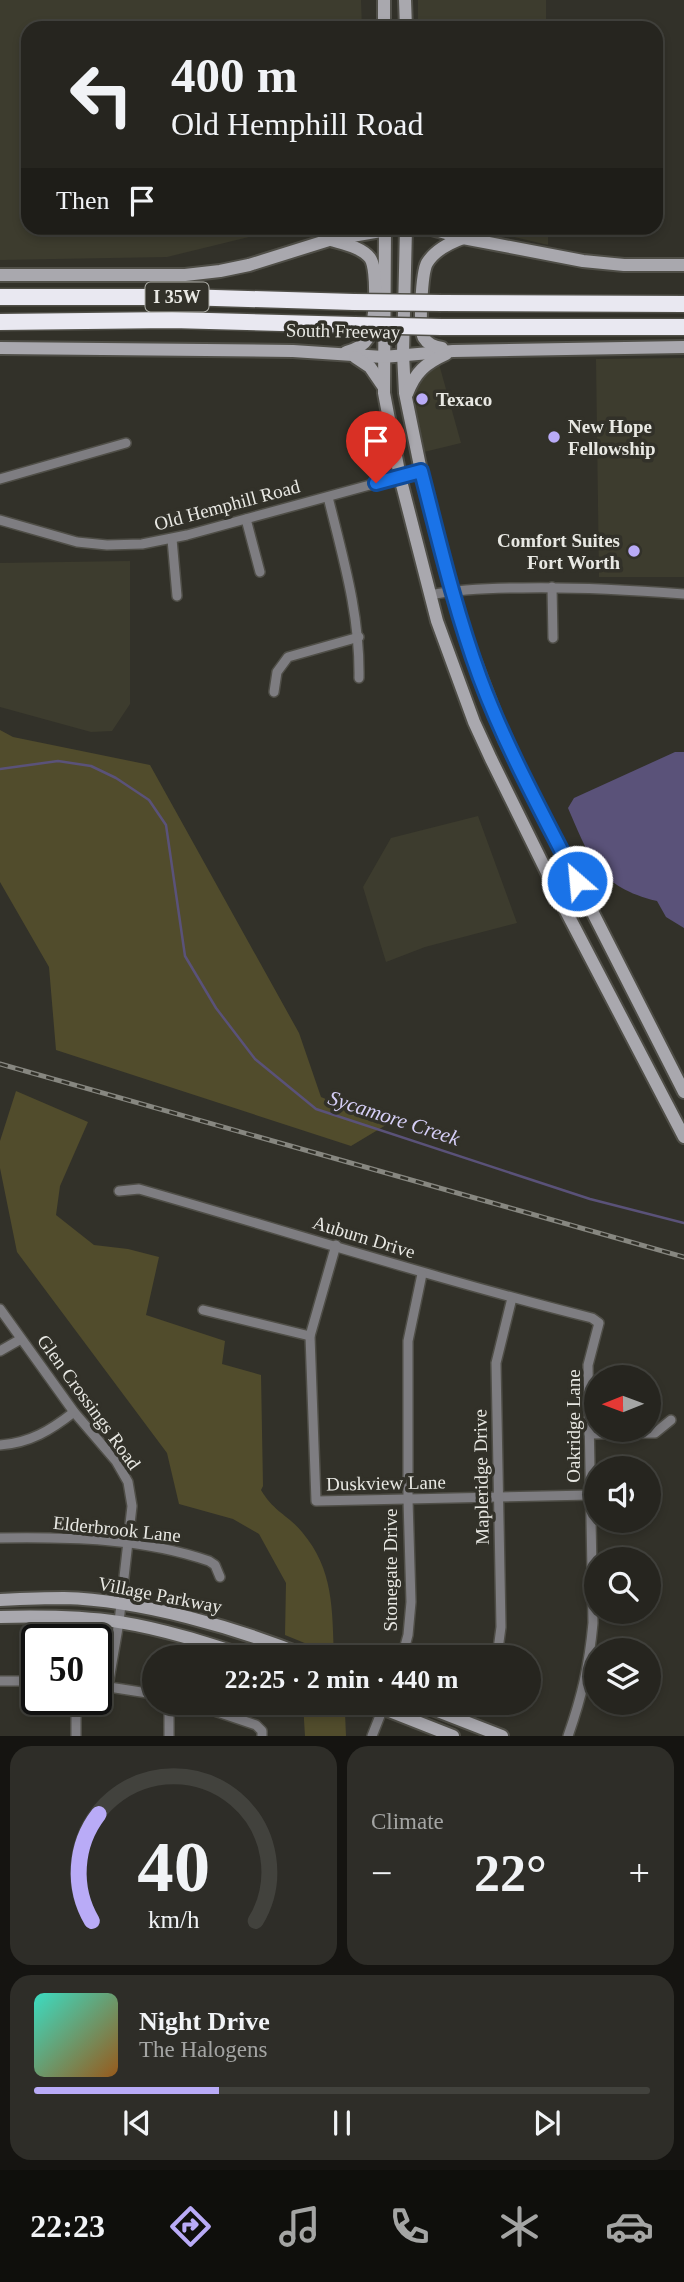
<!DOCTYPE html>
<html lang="en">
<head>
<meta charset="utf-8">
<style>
  :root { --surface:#26251f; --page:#2e2d28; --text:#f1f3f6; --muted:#a4a5a4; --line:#42423d; --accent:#b9abf7 }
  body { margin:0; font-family:"Times New Roman",serif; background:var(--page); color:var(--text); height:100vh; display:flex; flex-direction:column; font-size:26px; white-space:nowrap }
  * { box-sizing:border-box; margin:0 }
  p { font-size:23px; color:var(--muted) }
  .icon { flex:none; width:38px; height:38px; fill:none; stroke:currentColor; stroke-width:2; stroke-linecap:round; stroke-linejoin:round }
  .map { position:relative; height:1736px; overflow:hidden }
  .drawer { display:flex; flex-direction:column; gap:10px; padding:10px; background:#151411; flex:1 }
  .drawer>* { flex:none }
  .guide { position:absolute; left:21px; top:21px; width:642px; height:214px; border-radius:21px; box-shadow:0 4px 10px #0003,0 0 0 2px var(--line); background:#26251f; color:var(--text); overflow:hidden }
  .needle { width:46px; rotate:269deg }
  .fabs { position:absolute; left:584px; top:1365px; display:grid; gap:14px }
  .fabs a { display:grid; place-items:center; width:77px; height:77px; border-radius:50%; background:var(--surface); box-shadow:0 4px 10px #0003,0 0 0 2px var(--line); font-size:35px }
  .speed { position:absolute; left:21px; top:1624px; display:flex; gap:14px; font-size:35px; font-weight:700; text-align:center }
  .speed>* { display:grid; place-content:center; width:91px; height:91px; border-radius:50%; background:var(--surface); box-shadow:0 4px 10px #0003,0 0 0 2px var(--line); line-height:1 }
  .speed .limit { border:4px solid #111; border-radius:10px; background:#fff; color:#111 }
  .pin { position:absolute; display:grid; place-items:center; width:60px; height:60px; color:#fff; margin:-72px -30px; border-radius:50% 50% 50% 0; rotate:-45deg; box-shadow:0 0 7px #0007 }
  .pin .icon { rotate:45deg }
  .me { position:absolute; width:77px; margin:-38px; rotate:333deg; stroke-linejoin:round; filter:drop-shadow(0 0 5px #0008) }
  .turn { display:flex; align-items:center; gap:24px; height:147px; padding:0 35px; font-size:32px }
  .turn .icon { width:91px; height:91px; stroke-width:2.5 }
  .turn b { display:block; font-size:49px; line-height:60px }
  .then { display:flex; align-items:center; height:66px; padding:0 35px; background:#0003; gap:14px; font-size:26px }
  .big { font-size:52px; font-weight:700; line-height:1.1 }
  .drawer .tile { flex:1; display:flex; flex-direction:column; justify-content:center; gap:10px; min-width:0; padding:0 24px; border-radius:21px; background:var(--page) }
  .drawer .dial { align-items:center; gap:0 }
  .dial svg { height:182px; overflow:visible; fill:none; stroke:var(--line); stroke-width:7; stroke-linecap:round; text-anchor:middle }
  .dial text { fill:var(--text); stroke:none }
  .song { display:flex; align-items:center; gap:21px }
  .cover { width:84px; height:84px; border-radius:10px; background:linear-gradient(135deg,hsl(170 70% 55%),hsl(30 70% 35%)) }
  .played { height:7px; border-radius:4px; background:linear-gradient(90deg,var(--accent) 30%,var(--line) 30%) }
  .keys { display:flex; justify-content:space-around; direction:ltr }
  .heat { display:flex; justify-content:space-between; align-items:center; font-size:38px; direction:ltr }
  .drawer .tiles { flex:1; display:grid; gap:10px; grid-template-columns:1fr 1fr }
  .tile:last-child { grid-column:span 2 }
  .trip { position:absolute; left:142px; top:1645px; width:399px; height:70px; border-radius:35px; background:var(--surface); box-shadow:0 4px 10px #0003,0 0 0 2px var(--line); font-weight:700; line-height:70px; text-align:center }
  .dock { display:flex; height:112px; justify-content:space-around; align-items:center; background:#0f0f0c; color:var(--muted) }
  .dock .icon { width:49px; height:49px }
  .dock .selected { color:var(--accent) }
  .dock b { font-size:32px; color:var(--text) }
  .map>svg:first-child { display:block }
  .built { fill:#3d3c2e }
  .green { fill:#514c2c }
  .water { fill:#5a5279 }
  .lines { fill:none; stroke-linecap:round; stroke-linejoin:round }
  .stream { stroke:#5a5279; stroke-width:2.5 }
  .street-casing { stroke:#4f4e47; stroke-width:12 }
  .secondary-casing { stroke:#4f4e47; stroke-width:16 }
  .highway-casing { stroke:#4f4e47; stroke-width:19 }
  .street { stroke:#7e7d81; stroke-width:9 }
  .secondary { stroke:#a9a8ae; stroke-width:12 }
  .highway { stroke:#e9e8f1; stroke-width:16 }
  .rail-casing { stroke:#878780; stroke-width:5 }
  .rail { stroke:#323129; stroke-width:2.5; stroke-dasharray:8; stroke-linecap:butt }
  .highway-bridge-casing { stroke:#4f4e47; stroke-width:19; stroke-linecap:butt }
  .highway-bridge { stroke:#e9e8f1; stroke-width:16 }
  .route-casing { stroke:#114b97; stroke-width:18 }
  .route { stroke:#1a73e8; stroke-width:12 }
  .poi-dot { fill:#b9abf7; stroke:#323129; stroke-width:2.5 }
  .labels { text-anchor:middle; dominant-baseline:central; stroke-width:7; stroke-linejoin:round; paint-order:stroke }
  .shield { fill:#323129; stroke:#b1b1ab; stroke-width:2 }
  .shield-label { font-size:18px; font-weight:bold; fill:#e8e8e3 }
  .street-label { font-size:19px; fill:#e8e8e3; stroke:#323129 }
  .poi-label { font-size:19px; font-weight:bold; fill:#e8e8e3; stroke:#323129; text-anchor:start }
  .water-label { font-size:21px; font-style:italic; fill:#d6cff7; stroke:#323129 }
</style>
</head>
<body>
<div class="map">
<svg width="684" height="1736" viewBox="0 0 684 1736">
  <rect width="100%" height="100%" fill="#323129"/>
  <g class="built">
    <path d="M0 0H361L362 28H28V228H285L167 257 0 260Z"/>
    <rect x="418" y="0" width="128" height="28"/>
    <path d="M477 228H548V245Z"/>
    <path d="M684 358V577H599L596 359Z"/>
    <path d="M439 364 461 443 424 452 412 400 413 386 428 366Z"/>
    <path d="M130 561V704L112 731 91 732 0 707V563Z"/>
    <path d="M478 816 517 923 425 947 386 962 363 887 391 838Z"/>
  </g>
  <g class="green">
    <path d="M0 730 13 737 150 765 299 1033 321 1097 386 1125 351 1146 56 1050 49 967 0 882Z"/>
    <path d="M16 1091 88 1122 60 1186 56 1215 94 1245 128 1249 159 1257 146 1315 225 1341 222 1364 261 1375 263 1486 261 1490C274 1512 288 1515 302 1532 334 1570 332 1609 334 1655L285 1635 286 1583 259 1534 233 1519 179 1504 167 1453 17 1252 0 1168V1141Z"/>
    <path d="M303 1703H316L345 1713 346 1736H305Z"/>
  </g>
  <path class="water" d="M675 752H684V928L666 917 657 901C599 887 590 859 568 808L574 798Z"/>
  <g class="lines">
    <path class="stream" d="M0 769 58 761 91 766 116 778 149 800 166 825 185 956 216 1008 255 1059 316 1109 590 1199 684 1223"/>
    <g class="street-casing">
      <g id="street">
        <path d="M0 479 126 443"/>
        <path d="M328 497C343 558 360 614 359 678"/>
        <path d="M246 519 260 572"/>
        <path d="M0 520 77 542 107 545 142 544 187 535 421 471"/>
        <path d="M172 539 177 596"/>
        <path d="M552 587 553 638"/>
        <path d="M430 595C461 589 490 588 522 588 576 587 630 590 684 594"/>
        <path d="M274 692 277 672 288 657 359 637"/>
        <path d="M119 1191 139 1189C290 1232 440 1280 592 1318L599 1323 588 1365 593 1623C589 1666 582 1696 568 1736"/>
        <path d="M336 1245 310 1336 316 1501 590 1495"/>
        <path d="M0 1309 74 1412 116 1461 128 1482 132 1506 119 1622 108 1686"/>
        <path d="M203 1310 310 1336"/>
        <path d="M0 1351 21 1339"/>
        <path d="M589 1434 655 1433 671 1420"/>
        <path d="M0 1445C30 1443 51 1430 74 1412"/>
        <path d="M0 1538C70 1537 142 1538 209 1561L215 1565 220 1577"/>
        <path d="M402 1657 408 1635 411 1602 408 1500V1341L422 1274"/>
        <path d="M497 1657 501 1627 496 1363 512 1298"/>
        <path d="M0 1681H37"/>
        <path d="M96 1685 154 1694"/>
        <path d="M76 1699V1736"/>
        <path d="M191 1703 256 1725 262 1731V1736"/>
        <path d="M169 1736V1710L171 1703"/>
        <path d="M372 1736 385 1703"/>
      </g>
    </g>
    <g class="secondary-casing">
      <g id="secondary">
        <path d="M384 0V28"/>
        <path d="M405 0 406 28"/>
        <path d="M385 228 384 393 400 477 437 621 474 722 491 759 567 913 684 1137"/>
        <path d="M406 228 403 354 405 393 421 471 452 591 469 646 505 740 684 1092"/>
        <path d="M414 228 432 229 463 238 583 261 624 265H684"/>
        <path d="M331 240C344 244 361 247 370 258 378 269 376 326 368 338 363 346 355 350 346 352"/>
        <path d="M0 275H185L220 271 249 265 329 240 398 228"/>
        <path d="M0 348 293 351 383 357 453 351 684 347"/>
        <path d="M442 348C436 347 428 345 424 338 418 329 422 272 427 263 435 250 449 243 463 238"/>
        <path d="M355 357 370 367 383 386"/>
        <path d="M407 394C415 372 426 363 446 354"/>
        <path d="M0 1600C21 1599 43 1598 64 1598 140 1600 238 1628 308 1657"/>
        <path d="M0 1617C40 1616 79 1616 119 1622 163 1629 207 1643 249 1657"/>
        <path d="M369 1703 453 1736"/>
        <path d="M417 1703 502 1736"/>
      </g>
    </g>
    <g class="highway-casing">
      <g id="highway">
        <path d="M0 297H183L354 302"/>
        <path d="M441 303 684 304"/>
        <path d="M0 322 172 320 355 325"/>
        <path d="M441 327H684"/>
      </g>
    </g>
    <use href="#street" class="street"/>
    <use href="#secondary" class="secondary"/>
    <use href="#highway" class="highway"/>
    <g class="rail-casing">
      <path id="rail" d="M0 1064 684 1257"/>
    </g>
    <use href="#rail" class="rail"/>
    <g class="highway-bridge-casing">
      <g id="highway-bridge">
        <path d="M354 302 441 303"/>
        <path d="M355 325 441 327"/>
      </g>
    </g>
    <use href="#highway-bridge" class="highway-bridge"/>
  </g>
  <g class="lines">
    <g class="route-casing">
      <path id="route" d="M376 483 421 471C439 541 455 610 480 678 506 748 543 814 577 881"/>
    </g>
    <use href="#route" class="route"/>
  </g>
  <g class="poi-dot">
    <circle cx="422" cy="399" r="7"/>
    <circle cx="554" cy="437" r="7"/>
    <circle cx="634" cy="551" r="7"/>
  </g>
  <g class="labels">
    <rect class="shield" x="145.5" y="282.5" width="63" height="29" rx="5"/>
    <g class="shield-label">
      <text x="177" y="297">I 35W</text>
    </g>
    <g class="street-label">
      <text transform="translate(343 331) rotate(1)">South Freeway</text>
      <text transform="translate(227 505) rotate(-15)">Old Hemphill Road</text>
      <text transform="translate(364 1237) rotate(17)">Auburn Drive</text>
      <text transform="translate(89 1402) rotate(54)">Glen Crossings Road</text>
      <text transform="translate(573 1426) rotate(-90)">Oakridge Lane</text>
      <text transform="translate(481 1477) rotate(-91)">Mapleridge Drive</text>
      <text transform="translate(386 1483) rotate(-1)">Duskview Lane</text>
      <text transform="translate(117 1529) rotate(6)">Elderbrook Lane</text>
      <text transform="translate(390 1570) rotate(-90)">Stonegate Drive</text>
      <text transform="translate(160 1595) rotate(11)">Village Parkway</text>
    </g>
    <g class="poi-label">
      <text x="436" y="399">Texaco</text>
      <text x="568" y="426">New Hope<tspan x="568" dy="22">Fellowship</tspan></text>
      <text x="620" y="540" text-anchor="end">Comfort Suites<tspan x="620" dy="22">Fort Worth</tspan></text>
    </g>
    <g class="water-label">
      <text transform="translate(394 1118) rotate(18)">Sycamore Creek</text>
    </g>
  </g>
</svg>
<div class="fabs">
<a><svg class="needle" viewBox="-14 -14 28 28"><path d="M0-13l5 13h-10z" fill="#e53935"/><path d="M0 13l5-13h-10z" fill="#a4a5a4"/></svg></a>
<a><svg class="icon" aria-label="sound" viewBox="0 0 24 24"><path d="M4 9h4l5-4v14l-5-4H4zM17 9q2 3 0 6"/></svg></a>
<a><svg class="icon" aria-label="search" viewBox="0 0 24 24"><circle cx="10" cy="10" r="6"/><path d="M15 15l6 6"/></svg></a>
<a><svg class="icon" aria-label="layers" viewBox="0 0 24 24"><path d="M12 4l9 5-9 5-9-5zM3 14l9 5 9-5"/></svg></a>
</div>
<div class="speed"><div class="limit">50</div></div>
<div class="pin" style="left:376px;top:483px;background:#d93025"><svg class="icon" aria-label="arrive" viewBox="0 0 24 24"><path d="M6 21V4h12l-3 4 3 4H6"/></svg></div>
<svg class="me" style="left:577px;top:881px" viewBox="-20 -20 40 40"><circle r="17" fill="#1a73e8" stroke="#fff" stroke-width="3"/><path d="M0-11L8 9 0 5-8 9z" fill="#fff"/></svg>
<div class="trip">22:25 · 2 min · 440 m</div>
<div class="guide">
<div class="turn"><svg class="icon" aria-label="left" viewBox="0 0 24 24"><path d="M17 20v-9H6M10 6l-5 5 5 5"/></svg><div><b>400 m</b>Old Hemphill Road</div></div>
<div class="then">Then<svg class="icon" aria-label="arrive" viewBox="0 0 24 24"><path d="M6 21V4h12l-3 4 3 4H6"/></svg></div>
</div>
</div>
<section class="drawer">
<div class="tiles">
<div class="tile dial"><svg viewBox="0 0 100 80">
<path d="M14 69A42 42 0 1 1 86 69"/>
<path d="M14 69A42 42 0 0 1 17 22" stroke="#b9abf7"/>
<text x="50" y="56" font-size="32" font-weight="700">40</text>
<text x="50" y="72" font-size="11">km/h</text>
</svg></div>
<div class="tile"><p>Climate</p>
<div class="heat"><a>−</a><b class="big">22°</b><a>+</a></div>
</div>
<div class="tile">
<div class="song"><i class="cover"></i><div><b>Night Drive</b><p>The Halogens</p></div></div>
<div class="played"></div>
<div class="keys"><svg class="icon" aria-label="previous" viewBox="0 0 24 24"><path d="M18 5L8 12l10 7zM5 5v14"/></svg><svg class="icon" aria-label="pause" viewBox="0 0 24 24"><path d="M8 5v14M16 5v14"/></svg><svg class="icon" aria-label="next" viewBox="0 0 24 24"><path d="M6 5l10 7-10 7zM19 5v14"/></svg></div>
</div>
</div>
</section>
<nav class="dock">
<b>22:23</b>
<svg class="icon selected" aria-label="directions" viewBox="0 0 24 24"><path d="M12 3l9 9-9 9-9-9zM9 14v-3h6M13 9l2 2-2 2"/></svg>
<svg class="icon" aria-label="music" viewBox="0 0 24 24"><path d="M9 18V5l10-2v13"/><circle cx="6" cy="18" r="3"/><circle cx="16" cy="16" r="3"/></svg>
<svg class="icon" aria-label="phone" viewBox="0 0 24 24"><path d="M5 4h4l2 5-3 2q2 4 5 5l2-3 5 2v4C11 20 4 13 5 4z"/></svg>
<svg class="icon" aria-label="climate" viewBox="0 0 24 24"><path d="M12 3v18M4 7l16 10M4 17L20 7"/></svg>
<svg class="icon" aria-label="car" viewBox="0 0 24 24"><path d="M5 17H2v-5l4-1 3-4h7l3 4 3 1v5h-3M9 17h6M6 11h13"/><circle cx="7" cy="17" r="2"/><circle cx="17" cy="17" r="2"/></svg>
</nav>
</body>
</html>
